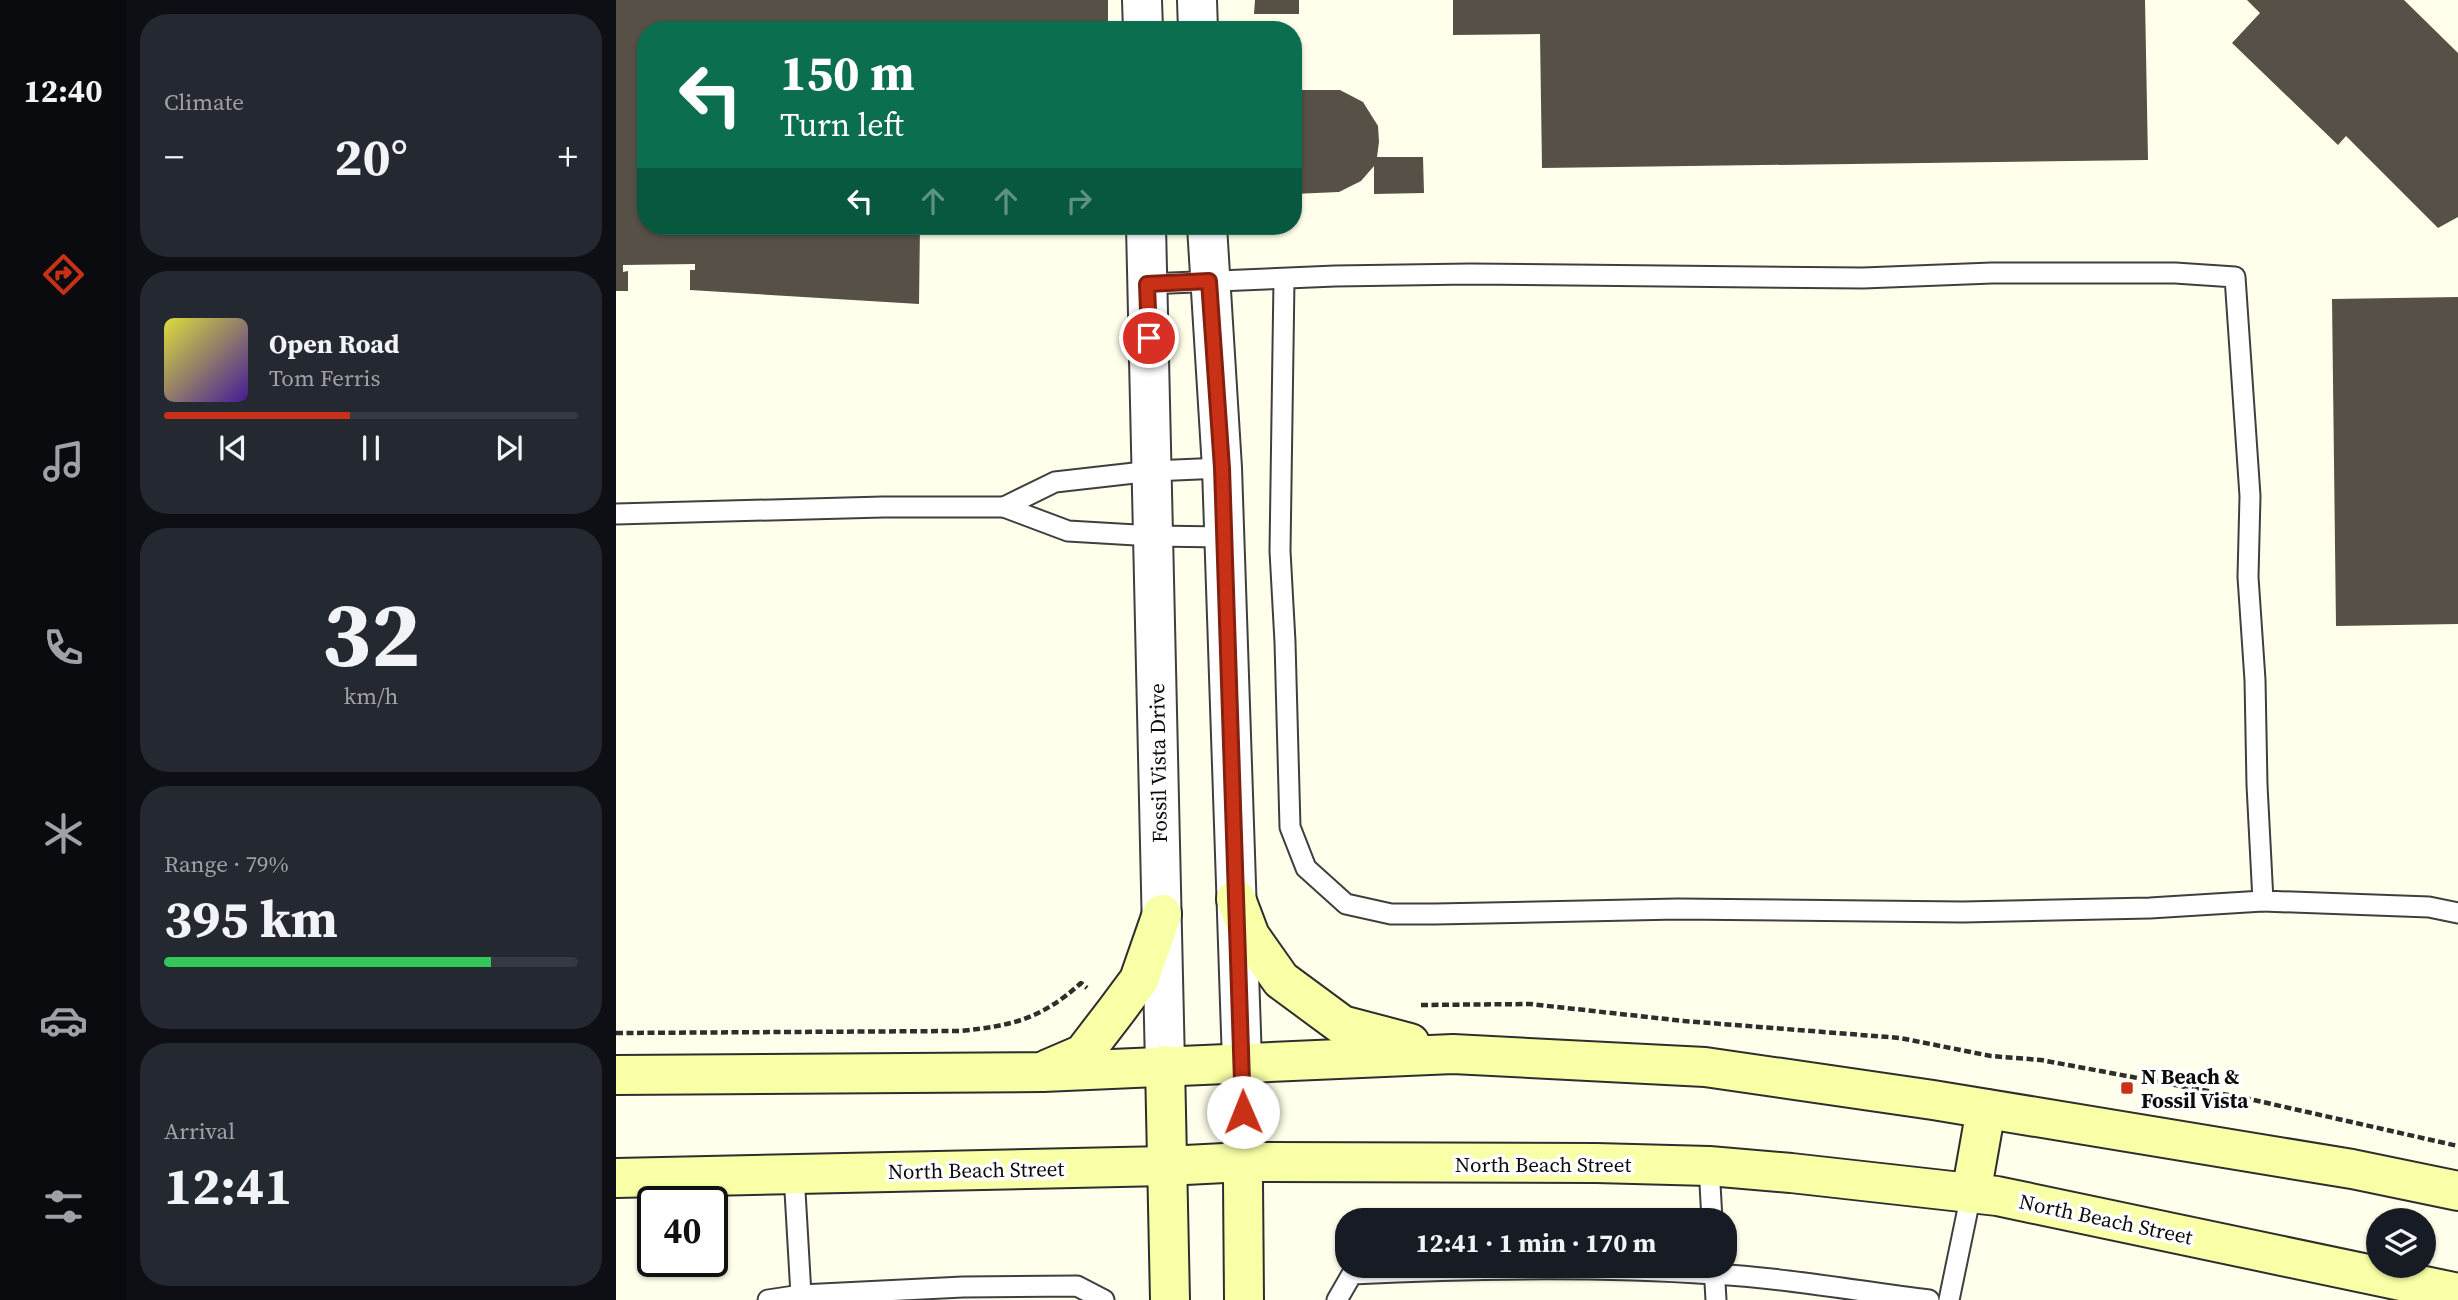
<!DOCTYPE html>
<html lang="en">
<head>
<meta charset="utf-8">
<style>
  :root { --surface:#171b24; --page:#242831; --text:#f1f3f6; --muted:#9ea1a6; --line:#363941; --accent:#c93117 }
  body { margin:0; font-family:"Source Serif 4",serif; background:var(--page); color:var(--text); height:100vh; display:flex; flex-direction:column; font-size:26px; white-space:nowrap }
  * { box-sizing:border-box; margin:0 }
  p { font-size:23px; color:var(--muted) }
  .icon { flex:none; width:38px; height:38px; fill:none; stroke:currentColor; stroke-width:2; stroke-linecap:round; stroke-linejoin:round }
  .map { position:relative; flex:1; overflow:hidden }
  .details { display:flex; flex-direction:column; gap:14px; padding:14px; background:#0d0f14; width:490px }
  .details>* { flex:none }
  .guide { position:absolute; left:21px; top:21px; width:665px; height:214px; border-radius:28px; box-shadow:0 2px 5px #0004; background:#0b6e4f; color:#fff; overflow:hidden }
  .fabs { position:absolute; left:1750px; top:1208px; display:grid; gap:14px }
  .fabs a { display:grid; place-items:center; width:70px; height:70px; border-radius:50%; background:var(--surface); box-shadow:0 2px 5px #0004; font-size:35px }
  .speed { position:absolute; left:21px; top:1186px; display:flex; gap:14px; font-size:35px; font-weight:700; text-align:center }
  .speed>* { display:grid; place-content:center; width:91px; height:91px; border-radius:50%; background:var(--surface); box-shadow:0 2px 5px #0004; line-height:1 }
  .speed .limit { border:4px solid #111; border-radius:10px; background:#fff; color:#111 }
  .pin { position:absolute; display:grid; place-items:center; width:60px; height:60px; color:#fff; margin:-30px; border:4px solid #fff; border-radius:50%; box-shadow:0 2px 7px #0007 }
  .me { position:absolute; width:77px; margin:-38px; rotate:359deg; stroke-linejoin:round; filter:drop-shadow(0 0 5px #0008) }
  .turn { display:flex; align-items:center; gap:24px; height:147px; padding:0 28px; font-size:32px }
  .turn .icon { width:91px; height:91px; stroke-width:2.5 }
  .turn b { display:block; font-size:49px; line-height:60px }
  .lanes { display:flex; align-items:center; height:66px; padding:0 28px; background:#0003; justify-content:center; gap:35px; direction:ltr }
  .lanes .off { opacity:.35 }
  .big { font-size:52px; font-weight:700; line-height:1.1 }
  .details .card { flex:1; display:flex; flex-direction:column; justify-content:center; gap:10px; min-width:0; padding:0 24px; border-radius:28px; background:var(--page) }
  .details .dial { align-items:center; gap:0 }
  .dial b { font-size:91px; line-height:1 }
  .song { display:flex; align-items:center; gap:21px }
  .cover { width:84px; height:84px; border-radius:10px; background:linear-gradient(135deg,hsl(60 70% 55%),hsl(260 70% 35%)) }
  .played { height:7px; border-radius:4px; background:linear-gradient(90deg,var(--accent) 45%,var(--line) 45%) }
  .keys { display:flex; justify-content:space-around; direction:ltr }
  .heat { display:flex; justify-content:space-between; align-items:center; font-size:38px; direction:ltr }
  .charge { height:10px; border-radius:5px; background:linear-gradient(90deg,#34c759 79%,var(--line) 0) }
  .trip { position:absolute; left:719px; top:1208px; width:402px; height:70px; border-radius:28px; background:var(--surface); box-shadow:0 2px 5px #0004; font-weight:700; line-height:70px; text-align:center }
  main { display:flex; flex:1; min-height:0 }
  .tab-bar { display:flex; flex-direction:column; width:126px; justify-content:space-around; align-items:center; background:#090b0e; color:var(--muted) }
  .tab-bar .icon { width:49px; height:49px }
  .tab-bar .selected { color:var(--accent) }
  .tab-bar b { font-size:32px; color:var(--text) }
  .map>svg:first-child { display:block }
  .building { fill:#565047 }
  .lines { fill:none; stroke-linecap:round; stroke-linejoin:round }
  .lane-casing { stroke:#3f3f3f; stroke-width:23 }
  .street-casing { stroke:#3f3f3f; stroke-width:42 }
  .secondary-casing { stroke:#2e2e2e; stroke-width:42 }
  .path { stroke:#2e2e2e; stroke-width:4.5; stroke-dasharray:7 3.5; stroke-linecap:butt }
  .lane { stroke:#fff; stroke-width:19 }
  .street { stroke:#fff; stroke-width:38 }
  .secondary { stroke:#f8ffa6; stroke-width:38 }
  .route-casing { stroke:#83200f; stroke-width:18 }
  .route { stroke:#c93117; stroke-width:12 }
  .poi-dot { fill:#c93117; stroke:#fff; stroke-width:2.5 }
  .labels { text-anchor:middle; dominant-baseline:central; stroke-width:7; stroke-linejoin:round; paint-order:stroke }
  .street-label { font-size:21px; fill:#0c0c0c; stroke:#fff }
  .poi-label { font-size:21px; font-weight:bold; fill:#0c0c0c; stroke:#fff; text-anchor:start }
</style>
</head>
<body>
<main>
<nav class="tab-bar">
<b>12:40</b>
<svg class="icon selected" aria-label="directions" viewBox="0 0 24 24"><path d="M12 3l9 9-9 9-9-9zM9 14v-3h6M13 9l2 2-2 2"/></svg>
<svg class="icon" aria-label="music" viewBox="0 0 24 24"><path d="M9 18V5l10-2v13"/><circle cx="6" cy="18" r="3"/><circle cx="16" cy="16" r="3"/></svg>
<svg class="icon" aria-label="phone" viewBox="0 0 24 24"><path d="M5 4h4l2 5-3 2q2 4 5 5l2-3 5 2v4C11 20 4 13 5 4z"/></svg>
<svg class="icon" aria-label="climate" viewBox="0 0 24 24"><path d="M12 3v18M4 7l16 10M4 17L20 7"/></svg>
<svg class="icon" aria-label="car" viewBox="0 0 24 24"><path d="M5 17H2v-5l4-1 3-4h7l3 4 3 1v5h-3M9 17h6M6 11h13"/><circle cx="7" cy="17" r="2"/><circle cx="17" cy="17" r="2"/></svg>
<svg class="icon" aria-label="filters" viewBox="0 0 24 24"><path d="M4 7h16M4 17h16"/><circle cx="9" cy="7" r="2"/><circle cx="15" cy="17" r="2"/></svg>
</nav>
<section class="details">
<div class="card"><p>Climate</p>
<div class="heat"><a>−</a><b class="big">20°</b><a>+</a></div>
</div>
<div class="card">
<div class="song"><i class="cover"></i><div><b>Open Road</b><p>Tom Ferris</p></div></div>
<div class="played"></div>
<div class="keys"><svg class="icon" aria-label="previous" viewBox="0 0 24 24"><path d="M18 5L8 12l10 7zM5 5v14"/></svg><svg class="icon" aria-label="pause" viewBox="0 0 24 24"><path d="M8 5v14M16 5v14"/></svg><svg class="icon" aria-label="next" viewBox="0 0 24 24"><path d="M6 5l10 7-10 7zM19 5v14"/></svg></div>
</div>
<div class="card dial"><b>32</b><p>km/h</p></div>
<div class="card"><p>Range · 79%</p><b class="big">395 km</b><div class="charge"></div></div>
<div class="card"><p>Arrival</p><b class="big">12:41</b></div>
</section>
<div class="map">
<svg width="1842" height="1300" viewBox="0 0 1842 1300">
  <rect width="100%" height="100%" fill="#ffffeb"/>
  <g class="building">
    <path d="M0 0H492V30H30V226H304L303 304 74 290V270H79V264L7 265V272L12 271V291H0Z"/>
    <path d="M639 0H683V14H638Z"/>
    <path d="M837 0H1529L1532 160 926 168 924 34 837 35Z"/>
    <path d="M1631 0H1788L1842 53V217L1822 228 1730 136 1722 145 1616 43 1644 13Z"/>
    <path d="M677 41H683L684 90H724L747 102 762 126 763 142 761 157H807L808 193 758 194V166L745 181 723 192 677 194Z"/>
    <path d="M1842 297V624L1720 626 1716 299Z"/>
  </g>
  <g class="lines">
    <g class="lane-casing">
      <g id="lane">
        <path d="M668 280 664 551 669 642 674 827 690 868 730 904 775 914H819L1062 909 1347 912 1534 908 1647 901"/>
        <path d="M531 284 719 276 854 274 1247 278 1376 273H1559L1619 277 1634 496 1632 577 1639 680 1641 785 1647 901 1813 907 1842 913"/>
        <path d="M388 507 439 482 536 471 606 468"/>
        <path d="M0 514 267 507H388L452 531 537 536 608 537"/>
        <path d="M1093 1166 1096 1220"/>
        <path d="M178 1174 185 1295"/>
        <path d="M1098 1265 1100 1300"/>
        <path d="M152 1300 185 1295 347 1287 461 1286 488 1300"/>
        <path d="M721 1300 736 1274C857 1268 977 1266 1097 1274 1169 1278 1241 1291 1313 1300"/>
        <path d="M1333 1300 1355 1194"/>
      </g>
    </g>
    <g class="street-casing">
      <g id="street">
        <path d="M526 0 527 30"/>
        <path d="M581 0 582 30"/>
        <path d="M530 226 549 1065"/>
        <path d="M591 226 606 468 626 1062"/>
      </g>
    </g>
    <g class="secondary-casing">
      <g id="secondary">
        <path d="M620 899 634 936 665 980 726 1025 794 1043"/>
        <path d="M626 1062 628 1300"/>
        <path d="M549 1065 554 1300"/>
        <path d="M432 1069 467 1054 500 1011 523 980 546 914"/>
        <path d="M0 1075 427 1072 837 1054 1089 1067 1317 1100 1736 1169 1842 1191"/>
        <path d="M0 1178 550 1166 628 1162 980 1163 1093 1166 1175 1173 1381 1196 1842 1293"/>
        <path d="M1355 1194 1370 1109"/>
      </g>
    </g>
    <g class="path">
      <path d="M805 1005 914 1004 1068 1021 1284 1038 1375 1056 1425 1060 1629 1098 1842 1146"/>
      <path d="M0 1033 343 1031C396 1026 425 1019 465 983L471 988"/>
    </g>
    <use href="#lane" class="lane"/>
    <use href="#street" class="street"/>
    <use href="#secondary" class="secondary"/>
  </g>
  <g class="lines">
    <g class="route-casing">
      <path id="route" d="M533 338 531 284 593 281 606 468 627 1112"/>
    </g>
    <use href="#route" class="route"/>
  </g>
  <rect class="poi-dot" x="1504" y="1081" width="14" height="14" rx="3.5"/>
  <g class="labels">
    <g class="street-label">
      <text transform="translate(542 763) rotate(-91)">Fossil Vista Drive</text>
      <text x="927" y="1164">North Beach Street</text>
      <text transform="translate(360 1170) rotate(-1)">North Beach Street</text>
      <text transform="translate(1490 1219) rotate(12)">North Beach Street</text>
    </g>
    <g class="poi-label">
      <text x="1525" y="1076">N Beach &amp;<tspan x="1525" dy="24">Fossil Vista</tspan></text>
    </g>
  </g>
</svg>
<div class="fabs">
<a><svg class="icon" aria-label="layers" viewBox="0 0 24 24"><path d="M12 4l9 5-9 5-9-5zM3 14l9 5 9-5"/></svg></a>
</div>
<div class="speed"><div class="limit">40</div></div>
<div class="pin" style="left:533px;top:338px;background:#d93025"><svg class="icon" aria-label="arrive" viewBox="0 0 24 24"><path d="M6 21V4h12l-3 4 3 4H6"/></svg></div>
<svg class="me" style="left:627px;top:1112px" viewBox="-20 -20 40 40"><circle r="19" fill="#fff"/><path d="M0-13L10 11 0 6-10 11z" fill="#c93117"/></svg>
<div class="trip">12:41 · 1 min · 170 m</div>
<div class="guide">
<div class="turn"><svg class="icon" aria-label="left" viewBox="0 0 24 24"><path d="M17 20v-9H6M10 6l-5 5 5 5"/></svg><div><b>150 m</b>Turn left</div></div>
<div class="lanes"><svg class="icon" aria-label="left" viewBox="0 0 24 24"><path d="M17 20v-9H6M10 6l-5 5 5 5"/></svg><svg class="icon off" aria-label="ahead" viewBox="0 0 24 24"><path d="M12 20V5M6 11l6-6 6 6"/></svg><svg class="icon off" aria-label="ahead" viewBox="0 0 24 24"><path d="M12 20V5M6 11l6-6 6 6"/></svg><svg class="icon off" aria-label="right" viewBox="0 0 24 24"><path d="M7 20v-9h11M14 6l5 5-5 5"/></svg></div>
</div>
</div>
</main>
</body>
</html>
